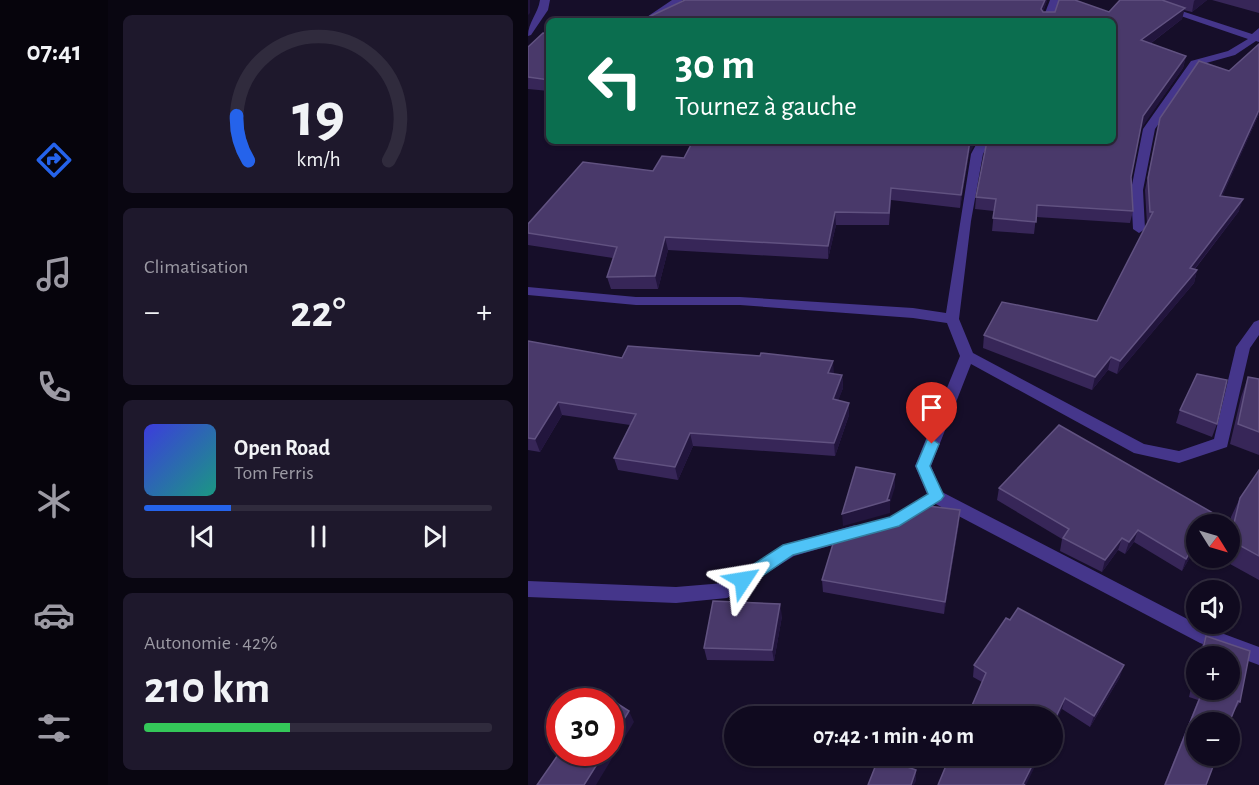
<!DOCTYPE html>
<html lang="fr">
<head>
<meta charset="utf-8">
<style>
  :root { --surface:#100a1f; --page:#1e182c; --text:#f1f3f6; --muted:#9c9aa4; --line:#302b3d; --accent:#2563eb }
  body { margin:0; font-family:"Alegreya Sans",sans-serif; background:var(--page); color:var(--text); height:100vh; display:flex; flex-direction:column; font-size:22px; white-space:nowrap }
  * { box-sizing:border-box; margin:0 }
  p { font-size:20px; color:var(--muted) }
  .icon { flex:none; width:33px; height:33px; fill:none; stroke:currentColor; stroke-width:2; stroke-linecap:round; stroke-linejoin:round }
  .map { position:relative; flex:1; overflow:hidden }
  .panel { display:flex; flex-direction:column; gap:15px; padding:15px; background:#090611; width:420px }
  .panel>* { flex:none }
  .top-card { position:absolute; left:18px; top:18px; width:570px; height:126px; border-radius:9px; box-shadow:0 2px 4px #0004,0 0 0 2px var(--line); background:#0b6e4f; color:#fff; overflow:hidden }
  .needle { width:39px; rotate:127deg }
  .tools { position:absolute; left:658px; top:514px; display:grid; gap:12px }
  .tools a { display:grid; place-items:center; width:54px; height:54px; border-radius:50%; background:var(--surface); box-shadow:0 2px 4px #0004,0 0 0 2px var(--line); font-size:30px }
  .speed { position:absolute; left:18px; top:688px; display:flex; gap:12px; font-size:30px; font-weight:700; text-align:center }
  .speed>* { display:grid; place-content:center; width:78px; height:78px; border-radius:50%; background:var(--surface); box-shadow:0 2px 4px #0004,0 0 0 2px var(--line); line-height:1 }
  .speed .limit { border:9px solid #d22; background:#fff; color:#111 }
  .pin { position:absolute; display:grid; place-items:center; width:51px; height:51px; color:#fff; margin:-62px -26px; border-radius:50% 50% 50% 0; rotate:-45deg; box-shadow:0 0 6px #0007 }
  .pin .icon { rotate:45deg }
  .me { position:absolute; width:66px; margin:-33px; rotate:57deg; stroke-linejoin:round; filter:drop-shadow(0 0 4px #0008) }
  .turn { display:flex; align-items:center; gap:21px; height:126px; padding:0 30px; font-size:27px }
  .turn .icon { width:78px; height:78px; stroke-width:2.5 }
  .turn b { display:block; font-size:42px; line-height:51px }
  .big { font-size:45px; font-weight:700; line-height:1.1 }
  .panel .tile { flex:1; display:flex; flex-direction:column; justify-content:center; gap:9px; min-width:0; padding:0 21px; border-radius:9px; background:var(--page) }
  .panel .dial { align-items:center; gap:0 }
  .dial svg { height:156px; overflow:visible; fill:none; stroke:var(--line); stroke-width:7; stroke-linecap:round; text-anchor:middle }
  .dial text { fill:var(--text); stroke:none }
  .song { display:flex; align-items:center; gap:18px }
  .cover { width:72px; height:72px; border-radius:9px; background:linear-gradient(135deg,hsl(240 70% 55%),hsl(170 70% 35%)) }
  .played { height:6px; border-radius:3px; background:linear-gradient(90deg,var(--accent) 25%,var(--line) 25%) }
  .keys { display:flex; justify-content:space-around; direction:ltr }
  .heat { display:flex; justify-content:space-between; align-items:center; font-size:33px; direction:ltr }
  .charge { height:9px; border-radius:4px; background:linear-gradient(90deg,#34c759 42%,var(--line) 0) }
  .trip { position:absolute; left:196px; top:706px; width:339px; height:60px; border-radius:30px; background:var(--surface); box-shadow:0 2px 4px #0004,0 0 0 2px var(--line); font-weight:700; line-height:60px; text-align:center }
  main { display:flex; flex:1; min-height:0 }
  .tab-bar { display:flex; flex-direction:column; width:108px; justify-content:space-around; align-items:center; background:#06040c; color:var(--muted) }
  .tab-bar .icon { width:42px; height:42px }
  .tab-bar .active { color:var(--accent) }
  .tab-bar b { font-size:27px; color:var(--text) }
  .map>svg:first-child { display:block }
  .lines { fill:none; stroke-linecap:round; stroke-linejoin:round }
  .minor { fill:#45368b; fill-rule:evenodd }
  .wall { fill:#372658 }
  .shaded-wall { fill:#22153d }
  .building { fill:#49396a; stroke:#615281; stroke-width:1.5 }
  .route { fill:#4fc3f7; stroke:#337fa1; stroke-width:1.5 }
</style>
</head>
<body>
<main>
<nav class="tab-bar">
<b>07:41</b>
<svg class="icon active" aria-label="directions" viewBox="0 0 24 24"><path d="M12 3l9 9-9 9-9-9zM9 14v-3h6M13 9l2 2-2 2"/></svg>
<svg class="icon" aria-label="music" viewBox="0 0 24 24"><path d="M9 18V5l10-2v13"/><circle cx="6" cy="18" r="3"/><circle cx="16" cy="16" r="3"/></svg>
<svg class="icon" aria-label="phone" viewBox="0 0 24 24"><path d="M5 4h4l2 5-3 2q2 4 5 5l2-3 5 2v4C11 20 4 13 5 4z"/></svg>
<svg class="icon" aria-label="climate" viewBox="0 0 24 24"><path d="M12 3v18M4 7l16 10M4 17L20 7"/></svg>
<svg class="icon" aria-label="car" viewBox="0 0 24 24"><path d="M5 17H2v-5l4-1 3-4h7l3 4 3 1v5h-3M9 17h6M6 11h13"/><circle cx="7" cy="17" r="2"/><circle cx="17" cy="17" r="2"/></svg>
<svg class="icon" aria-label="filters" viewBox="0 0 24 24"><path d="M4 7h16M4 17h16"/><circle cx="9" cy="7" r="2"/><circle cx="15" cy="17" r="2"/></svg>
</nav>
<section class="panel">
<div class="tile dial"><svg viewBox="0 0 100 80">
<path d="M14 69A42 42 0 1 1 86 69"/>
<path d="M14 69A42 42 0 0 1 8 46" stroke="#2563eb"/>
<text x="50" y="56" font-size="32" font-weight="700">19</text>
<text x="50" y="72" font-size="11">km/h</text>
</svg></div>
<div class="tile"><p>Climatisation</p>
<div class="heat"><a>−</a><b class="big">22°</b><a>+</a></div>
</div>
<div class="tile">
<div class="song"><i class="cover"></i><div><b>Open Road</b><p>Tom Ferris</p></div></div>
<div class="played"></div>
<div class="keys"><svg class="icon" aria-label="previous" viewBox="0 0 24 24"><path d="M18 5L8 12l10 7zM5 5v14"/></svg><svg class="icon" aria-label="pause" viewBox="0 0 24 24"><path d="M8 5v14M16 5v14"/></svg><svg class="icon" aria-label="next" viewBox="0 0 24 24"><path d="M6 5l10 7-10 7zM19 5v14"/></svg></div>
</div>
<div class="tile"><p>Autonomie · 42%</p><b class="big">210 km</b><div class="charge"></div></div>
</section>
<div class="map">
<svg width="731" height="785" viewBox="0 0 731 785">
  <rect width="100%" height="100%" fill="#160e29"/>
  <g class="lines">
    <g class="minor">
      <path d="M12 0H22L20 10 3 35 0 36C0 22 10 14 12 0Z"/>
      <path d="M144 0H155L124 21H113Z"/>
      <path d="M522 0H532L524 21H514Z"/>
      <path d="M606 0H620L724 34 731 28V42L728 41 707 55 671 65 627 129 615 190 617 229 611 233 605 229 603 190 615 129 663 61 700 51 720 39Z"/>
      <path d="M450 141H462L455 154 443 221 431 319 445 353 616 444 651 451 686 439 708 347 726 322 731 320V335L722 348 699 447 651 463 606 453 443 364 403 466 414 492 669 624 731 647V665L672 643 402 501 387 466 432 356 419 323 385 318 212 305H108L0 295V287L108 297H212L385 308 418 313 443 154Z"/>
      <path d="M327 525 333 527 336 532 333 537 266 556 199 598 148 603 0 597V581L148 587 196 583 255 545Z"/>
    </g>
  </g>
  <g class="wall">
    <path d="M157 0H519L515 12H581L592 0H679L664 12 656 10 654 19 622 44 658 56 655 68 613 128 603 177 605 211 602 223 508 217 506 234 464 231 466 211 447 209 448 197 585 141Z"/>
    <path d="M684 0H731V13Z"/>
    <path d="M21 34V91L0 89V47Z"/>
    <path d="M731 114 694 196 711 211 667 269 669 270 666 283 589 374 580 370 564 390 455 348 456 335 569 321 619 224 617 190 632 118Z"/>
    <path d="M441 154 432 208 363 200 361 225H308L300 259 140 250 130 289H83L79 277 85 258 0 245V224L156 158Z"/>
    <path d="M0 341 94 358 306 374 314 375 315 388 310 400 321 415 307 456 165 446 150 480 90 470 86 458 102 425 34 415 12 452 0 450Z"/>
    <path d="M720 377 731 379V455L702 444 713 397Z"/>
    <path d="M652 410 689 424 684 437 648 423Z"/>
    <path d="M731 470V580L693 559 694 558H702V525L703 517 712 498Z"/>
    <path d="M471 488 685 513 680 525H669V545L654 571 606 542 597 554 590 550 574 572 532 551 534 539 469 500Z"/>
    <path d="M432 510 431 523 416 614 295 592 294 580Z"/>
    <path d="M254 616 246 661 179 660 176 648Z"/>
    <path d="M678 636 722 651 712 702 705 713 701 723H669V756H689L678 785H636L670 700 661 697 669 662V690H702V657H670L673 648Z"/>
    <path d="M446 665 592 677 562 727 534 709 454 682 445 677Z"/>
  </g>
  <g class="shaded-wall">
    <path d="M0 0H2V13L0 15Z"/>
    <path d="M517 0H519V1L512 20 513 9Z"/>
    <path d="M667 0H679L664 12 666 1Z"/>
    <path d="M657 8 654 19 611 52 613 40Z"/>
    <path d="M658 56 655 68 613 129 615 116Z"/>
    <path d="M731 110V114L689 208 692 196Z"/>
    <path d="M442 141H449L441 154 432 208 433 195Z"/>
    <path d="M715 199 711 211 658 280 662 268Z"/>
    <path d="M307 212 308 225 300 259V246Z"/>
    <path d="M137 237 140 250 130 289 127 276Z"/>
    <path d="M669 270 666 283 589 374 592 361Z"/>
    <path d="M583 357 580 370 564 390 567 377Z"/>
    <path d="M305 361 306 373 301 386 300 373Z"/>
    <path d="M314 375 315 388 306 412 305 399Z"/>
    <path d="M30 402 34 415 12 452 7 439Z"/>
    <path d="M321 403V415L307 456 306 443Z"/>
    <path d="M162 433 165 446 150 480 147 467Z"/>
    <path d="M367 474V487L362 503V513L315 526 314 514Z"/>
    <path d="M432 510 431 523 416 614 417 602Z"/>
    <path d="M610 530 606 542 597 554 601 542Z"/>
    <path d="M594 538 590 550 574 572 577 560Z"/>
    <path d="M669 540V545L654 571 658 559Z"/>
    <path d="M252 604 254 616 246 661 244 650Z"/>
    <path d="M596 665 592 677 562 727 566 716Z"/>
    <path d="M537 698 534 709 525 728V723Z"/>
    <path d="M101 711 106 722 68 785H56L76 753H82V742Z"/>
    <path d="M509 756H512L498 785H495Z"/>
    <path d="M388 770V781L386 785H383Z"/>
  </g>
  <g class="building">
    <path d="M157 0H517L513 9 515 12H527L531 0H547L581 12 592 0H634L657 8 613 40 658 56 615 116 603 177 605 211 509 205 508 222 465 218 468 199 448 197 459 141H585V21H112Z"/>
    <path d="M15 33 21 34V80L0 77V47Z"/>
    <path d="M731 44V110L692 196 715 199 662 268 669 270 592 361 583 357 567 377 456 335 474 302 569 321 625 212H622L620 178 632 118 671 61 701 71Z"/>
    <path d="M165 141H442L433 195 363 188 361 213 307 212 300 246 137 237 127 276 79 277 89 247 0 233V224L55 162 125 171 134 156 156 158Z"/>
    <path d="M0 341 94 358 100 346 232 356 233 353 305 361 300 373 314 375 305 399 321 403 306 443 162 433 147 467 86 458 108 414 30 402 7 439 0 438Z"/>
    <path d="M669 374 699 380 689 424 652 410Z"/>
    <path d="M720 377 731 379V432L710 424Z"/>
    <path d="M531 425 685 513 678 525H669V540L658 559 610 530 601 542 594 538 577 560 535 538 541 529 471 488Z"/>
    <path d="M328 467 367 474 359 500H362L314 514Z"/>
    <path d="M731 470V556L702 540 712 498Z"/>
    <path d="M392 505 432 510 417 602 294 580 308 534 373 517Z"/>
    <path d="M185 601 252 604 244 650 176 648Z"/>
    <path d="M490 608 596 665 566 716 537 698 525 723V717H439L458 673 446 665 478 618 482 620Z"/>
    <path d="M678 636 722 651 712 702 710 701 701 723H669V756H689L678 785H637L675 690H702V657H673Z"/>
    <path d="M669 673V687L666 686Z"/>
    <path d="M71 692 101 711 82 742V702H65Z"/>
    <path d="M32 752V753H76L56 785H9Z"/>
    <path d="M422 756H509L495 784 497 785H410Z"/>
    <path d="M351 757 388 770 383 785H340Z"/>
  </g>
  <path class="route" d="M404 439 411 444 402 466 416 496 413 500 371 526 265 555 221 585 215 587 209 585 207 580 209 575 255 545 362 517 400 494 388 466 399 440Z"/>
</svg>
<div class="tools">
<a><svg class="needle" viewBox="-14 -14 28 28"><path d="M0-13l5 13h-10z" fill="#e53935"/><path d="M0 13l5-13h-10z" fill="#9c9aa4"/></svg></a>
<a><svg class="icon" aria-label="sound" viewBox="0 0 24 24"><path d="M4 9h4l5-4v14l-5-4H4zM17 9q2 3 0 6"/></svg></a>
<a>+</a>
<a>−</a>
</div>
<div class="speed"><div class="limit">30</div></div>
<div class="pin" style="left:404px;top:444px;background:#d93025"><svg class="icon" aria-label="arrive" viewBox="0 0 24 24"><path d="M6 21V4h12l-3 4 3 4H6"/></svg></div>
<svg class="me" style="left:215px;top:580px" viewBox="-20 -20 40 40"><path d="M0-17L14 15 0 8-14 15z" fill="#4fc3f7" stroke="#fff" stroke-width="4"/></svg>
<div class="trip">07:42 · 1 min · 40 m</div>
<div class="top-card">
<div class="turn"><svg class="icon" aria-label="left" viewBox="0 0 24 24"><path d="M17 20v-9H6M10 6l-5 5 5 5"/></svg><div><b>30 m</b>Tournez à gauche</div></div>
</div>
</div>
</main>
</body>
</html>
